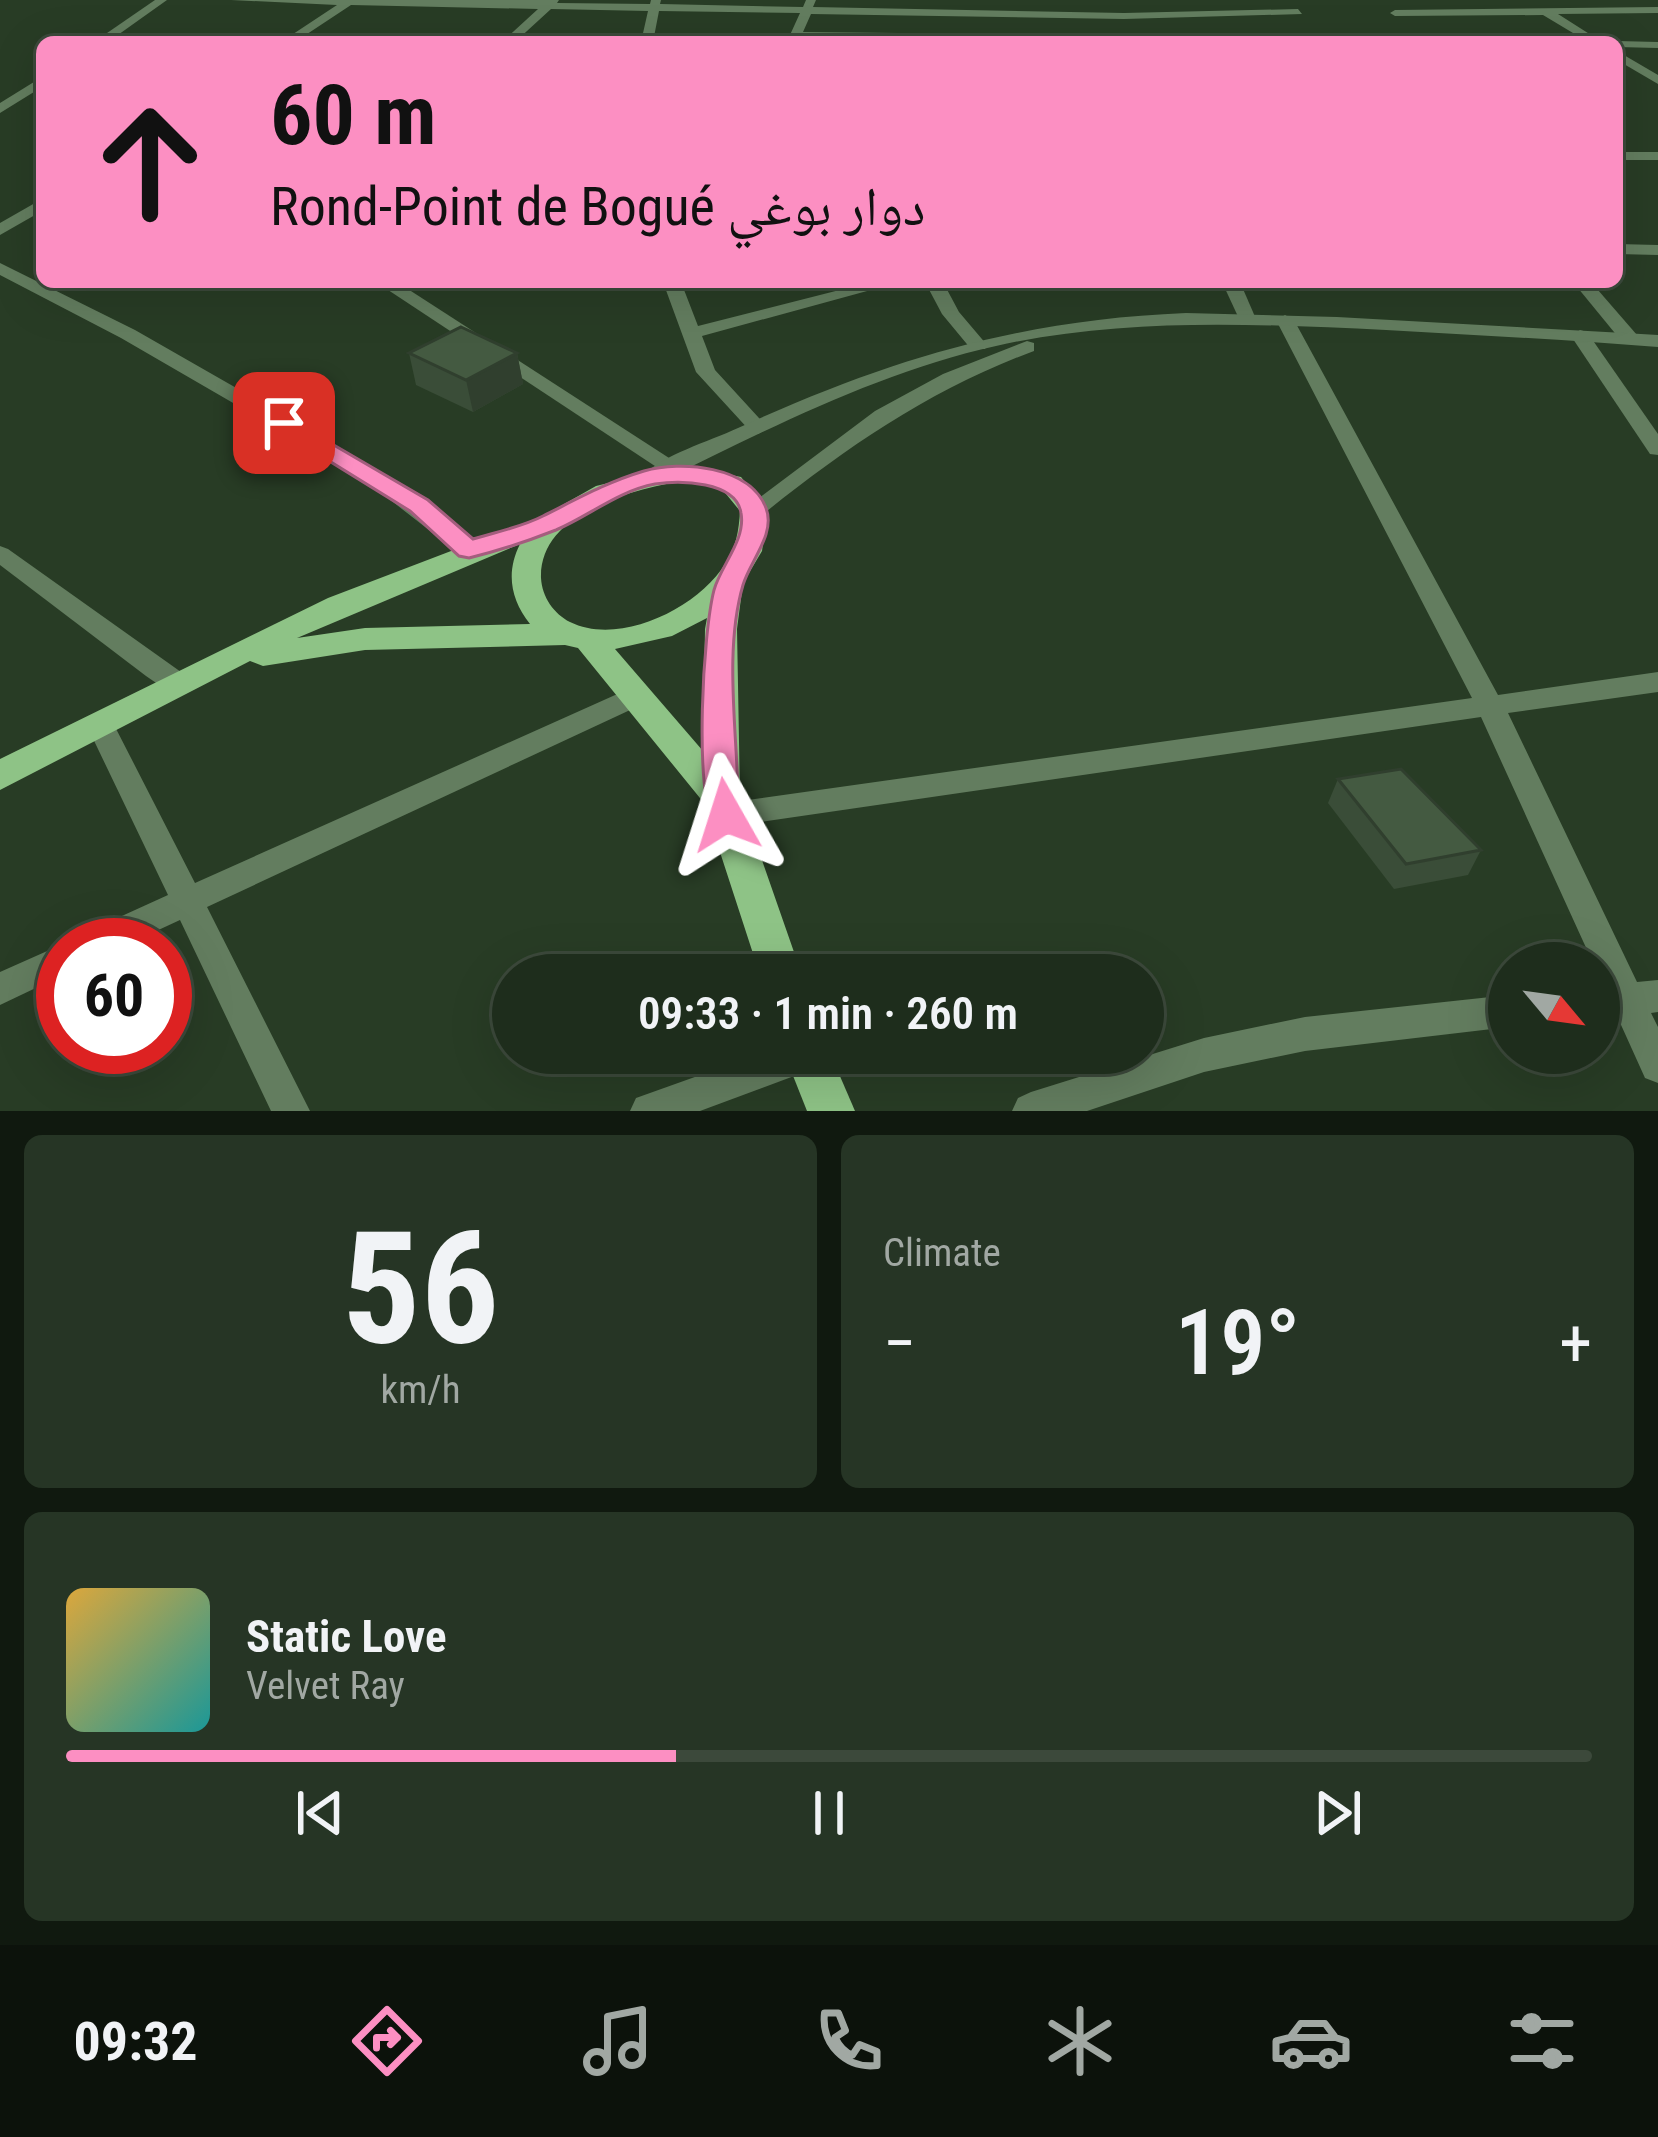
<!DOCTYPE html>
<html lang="en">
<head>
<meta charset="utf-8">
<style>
  :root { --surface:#1e2d1c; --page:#263525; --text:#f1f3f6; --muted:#a1a8a3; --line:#3c493b; --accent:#fc8fc2 }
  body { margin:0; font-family:"Roboto Condensed","Noto Naskh Arabic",sans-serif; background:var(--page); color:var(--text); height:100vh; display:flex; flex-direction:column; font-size:45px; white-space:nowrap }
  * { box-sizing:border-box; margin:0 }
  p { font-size:39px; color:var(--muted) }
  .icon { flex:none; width:66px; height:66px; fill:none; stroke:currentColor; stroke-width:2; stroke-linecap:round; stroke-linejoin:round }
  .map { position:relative; height:1111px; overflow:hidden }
  .panel { display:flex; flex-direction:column; gap:24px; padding:24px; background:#10190f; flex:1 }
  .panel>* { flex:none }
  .hud { position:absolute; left:36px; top:36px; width:1587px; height:252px; border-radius:18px; box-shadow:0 12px 48px #0002,0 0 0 3px var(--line); background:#fc8fc2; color:#111; overflow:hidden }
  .needle { width:78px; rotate:119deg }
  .buttons { position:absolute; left:1488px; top:942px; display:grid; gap:24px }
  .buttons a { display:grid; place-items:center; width:132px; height:132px; border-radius:50%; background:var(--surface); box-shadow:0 12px 48px #0002,0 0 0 3px var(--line); font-size:60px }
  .speed { position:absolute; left:36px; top:918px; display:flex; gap:24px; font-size:60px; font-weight:700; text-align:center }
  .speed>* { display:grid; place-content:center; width:156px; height:156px; border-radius:50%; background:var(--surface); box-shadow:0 12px 48px #0002,0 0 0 3px var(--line); line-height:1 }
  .speed .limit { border:18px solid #d22; background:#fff; color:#111 }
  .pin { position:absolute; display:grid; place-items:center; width:102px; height:102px; color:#fff; margin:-51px; border-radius:24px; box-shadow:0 6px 18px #0006 }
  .me { position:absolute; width:132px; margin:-66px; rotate:354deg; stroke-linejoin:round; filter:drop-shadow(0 0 9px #0008) }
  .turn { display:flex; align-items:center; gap:42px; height:252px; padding:0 36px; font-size:54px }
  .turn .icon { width:156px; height:156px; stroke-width:2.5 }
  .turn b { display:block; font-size:84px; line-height:102px }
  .big { font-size:90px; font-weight:600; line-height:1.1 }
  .panel .tile { flex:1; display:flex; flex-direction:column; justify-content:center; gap:18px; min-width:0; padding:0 42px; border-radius:18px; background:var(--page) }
  .panel .dial { align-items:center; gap:0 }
  .dial b { font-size:156px; line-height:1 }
  .song { display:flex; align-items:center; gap:36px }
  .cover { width:144px; height:144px; border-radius:18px; background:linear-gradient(135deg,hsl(40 70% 55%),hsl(180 70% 35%)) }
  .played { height:12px; border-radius:6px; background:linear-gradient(90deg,var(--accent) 40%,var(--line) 40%) }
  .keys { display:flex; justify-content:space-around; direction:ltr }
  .heat { display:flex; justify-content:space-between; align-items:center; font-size:66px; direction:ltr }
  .panel .tiles { flex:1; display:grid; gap:24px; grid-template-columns:1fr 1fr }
  .tile:last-child { grid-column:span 2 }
  .trip { position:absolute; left:492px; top:954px; width:672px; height:120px; border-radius:60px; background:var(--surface); box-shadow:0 12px 48px #0002,0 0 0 3px var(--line); font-weight:600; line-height:120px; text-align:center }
  .tab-bar { display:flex; height:192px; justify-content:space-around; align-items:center; background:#0c120b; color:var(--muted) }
  .tab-bar .icon { width:84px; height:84px }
  .tab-bar .on { color:var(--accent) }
  .tab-bar b { font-size:54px; color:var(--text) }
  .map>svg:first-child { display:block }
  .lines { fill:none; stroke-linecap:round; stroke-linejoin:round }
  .minor { fill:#637d5f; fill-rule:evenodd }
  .tertiary { fill:#637d5f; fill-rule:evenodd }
  .primary { fill:#8ec386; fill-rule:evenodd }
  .wall { fill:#3a4d38 }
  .shaded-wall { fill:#303f2e }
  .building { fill:#445a41; stroke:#303f2e; stroke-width:3 }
  .route { fill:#fc8fc2; stroke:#a45d7e; stroke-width:3 }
</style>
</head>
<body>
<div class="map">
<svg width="1658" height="1111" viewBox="0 0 1658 1111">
  <rect width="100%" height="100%" fill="#283c25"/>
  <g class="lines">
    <g class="minor">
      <path d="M155 0H167L108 42H94Z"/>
      <path d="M231 0H559L557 3 650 4 651 0H661L660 4 803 7 806 0H816L813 7 1124 13 1298 9 1302 14 1124 19 811 14 803 32 1486 39 1492 42 925 37 924 41 908 42 796 38 790 35 800 13 659 11 653 42H641L648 11 551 9 515 42H502L538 9 351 5 295 42H281L337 5Z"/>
      <path d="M1658 7V13L1558 14 1602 42H1588L1543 15 1395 16 1390 13 1395 10Z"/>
      <path d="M1617 41 1658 42V48L1617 47V42H1613Z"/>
      <path d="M1617 51 1658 75V84L1617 60Z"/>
      <path d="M42 77V87L0 113V103Z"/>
      <rect x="1617" y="152" width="41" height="8"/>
      <path d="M42 199V211L0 235V223Z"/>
      <path d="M1617 244 1658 245V255L1617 254Z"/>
      <path d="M0 263 135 330 317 434 426 504 481 550 477 555H461L384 495 302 443 121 338 0 275Z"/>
      <path d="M376 282H397L683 467 680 472H664Z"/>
      <path d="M663 282H681L698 326 871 282H900L702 336 715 370 768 428 758 434 751 432 696 372Z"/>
      <path d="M925 282H943L959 312 987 345 985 349H971L942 314Z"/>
      <path d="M1222 282H1240L1256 319 1253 323H1241Z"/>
      <path d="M1573 282H1591L1637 335V343H1623Z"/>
      <path d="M1285 315 1294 320 1498 695 1658 672V692L1508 713 1637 982 1658 980V1012L1651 1013 1658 1027V1083L1645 1078 1617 1016 1599 1018V986H1603L1599 963H1593L1481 717 726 827 715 824 711 815 715 806 726 803 1472 698 1276 320Z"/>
      <path d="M1580 330 1587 332 1658 434V455L1650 454 1571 336Z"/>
      <path d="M0 546 8 549 188 677 192 684 188 691H168L146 676 0 565Z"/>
      <path d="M633 687 643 690 647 697 643 704 207 907 310 1111H271L180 920 126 945H75L80 935 168 895 86 724 90 717 100 714 110 717 195 883Z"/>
      <path d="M63 944V975L0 1005V972Z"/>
      <path d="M1509 995V1027L1305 1051 1204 1072 1087 1111H1012L1018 1098 1031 1092 1204 1038 1305 1017Z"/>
      <path d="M762 1053 826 1054 821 1066 700 1111H630L636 1098Z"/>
    </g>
    <g class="tertiary">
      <path d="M1186 313 1337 317 1624 333 1658 335V347C1567 340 1477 335 1386 330 1256 324 1124 317 996 346 879 372 768 429 660 482L652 484 641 477C664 454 708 442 738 428 890 359 1018 320 1186 313Z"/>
      <path d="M1027 341 1034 343V351C931 389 847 447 762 515H746L743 510 875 411 943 374Z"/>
    </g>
    <g class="primary">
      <path d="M682 465 741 477 768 510 762 551 743 583 737 629 740 797 802 975H760L704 803 578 648 565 645 365 650 263 666 250 661 0 790V759L328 598 543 516 596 486ZM682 481 722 489 740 511C739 530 736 548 725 564 699 607 620 647 570 622 554 614 542 597 541 578 539 513 631 490 682 481ZM520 544C506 572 510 599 530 624L365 628 297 638ZM707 618 705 629 703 751 615 649 672 636Z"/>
      <path d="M784 1053H830L855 1111H807Z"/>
    </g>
  </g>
  <g class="wall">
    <path d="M409 353H517L523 384 473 412 416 385Z"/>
    <path d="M1338 779 1481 850 1468 875 1394 889 1328 803Z"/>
  </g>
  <path class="shaded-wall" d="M517 353 523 384 473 412 466 380Z"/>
  <g class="building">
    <path d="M461 327 517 353 466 380 409 353Z"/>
    <path d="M1401 769 1481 850 1406 864 1338 779Z"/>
  </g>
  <path class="route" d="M284 416 428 500 473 539C496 532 522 527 543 516 577 499 607 482 644 471 681 460 750 466 766 508 776 534 750 561 743 585 724 650 737 730 738 796L743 815 738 825 726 829 714 825C694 787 703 633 714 590 721 565 746 540 741 513 736 481 680 480 655 484 618 491 589 516 556 530 528 541 498 551 469 558L459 556 410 511 276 428 272 423Z"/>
</svg>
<div class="buttons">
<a><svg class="needle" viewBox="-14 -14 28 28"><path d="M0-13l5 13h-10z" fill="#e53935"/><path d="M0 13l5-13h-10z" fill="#a1a8a3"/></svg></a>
</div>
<div class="speed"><div class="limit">60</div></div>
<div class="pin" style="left:284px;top:423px;background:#d93025"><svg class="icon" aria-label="arrive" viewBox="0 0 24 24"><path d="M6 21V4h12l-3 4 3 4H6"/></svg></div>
<svg class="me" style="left:726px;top:815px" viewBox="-20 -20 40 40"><path d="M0-17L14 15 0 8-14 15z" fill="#fc8fc2" stroke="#fff" stroke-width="4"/></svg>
<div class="trip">09:33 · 1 min · 260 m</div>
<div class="hud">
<div class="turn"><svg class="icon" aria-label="ahead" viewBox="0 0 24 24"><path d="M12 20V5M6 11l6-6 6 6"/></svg><div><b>60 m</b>Rond-Point de Bogué دوار بوغي</div></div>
</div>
</div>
<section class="panel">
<div class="tiles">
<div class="tile dial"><b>56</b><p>km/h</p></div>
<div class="tile"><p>Climate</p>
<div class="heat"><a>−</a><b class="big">19°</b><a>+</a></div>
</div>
<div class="tile">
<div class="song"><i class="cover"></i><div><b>Static Love</b><p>Velvet Ray</p></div></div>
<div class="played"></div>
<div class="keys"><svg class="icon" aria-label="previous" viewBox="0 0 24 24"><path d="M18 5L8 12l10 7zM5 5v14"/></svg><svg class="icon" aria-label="pause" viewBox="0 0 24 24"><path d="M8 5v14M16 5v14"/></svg><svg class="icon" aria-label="next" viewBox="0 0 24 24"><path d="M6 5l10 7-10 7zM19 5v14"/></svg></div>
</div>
</div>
</section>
<nav class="tab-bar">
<b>09:32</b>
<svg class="icon on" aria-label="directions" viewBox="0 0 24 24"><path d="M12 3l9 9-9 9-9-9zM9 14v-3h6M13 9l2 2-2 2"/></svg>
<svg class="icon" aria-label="music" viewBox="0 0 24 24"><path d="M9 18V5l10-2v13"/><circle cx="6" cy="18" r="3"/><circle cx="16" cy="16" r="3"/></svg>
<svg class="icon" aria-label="phone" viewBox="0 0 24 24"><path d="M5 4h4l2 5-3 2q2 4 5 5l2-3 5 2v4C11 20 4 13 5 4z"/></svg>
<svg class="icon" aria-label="climate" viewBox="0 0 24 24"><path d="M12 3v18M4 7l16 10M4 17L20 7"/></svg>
<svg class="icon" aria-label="car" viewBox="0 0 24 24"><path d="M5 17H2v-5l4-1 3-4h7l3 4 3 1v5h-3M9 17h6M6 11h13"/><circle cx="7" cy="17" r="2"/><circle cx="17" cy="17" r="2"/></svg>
<svg class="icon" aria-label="filters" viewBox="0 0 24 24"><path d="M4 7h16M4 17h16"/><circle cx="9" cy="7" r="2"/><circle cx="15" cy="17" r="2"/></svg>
</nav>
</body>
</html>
